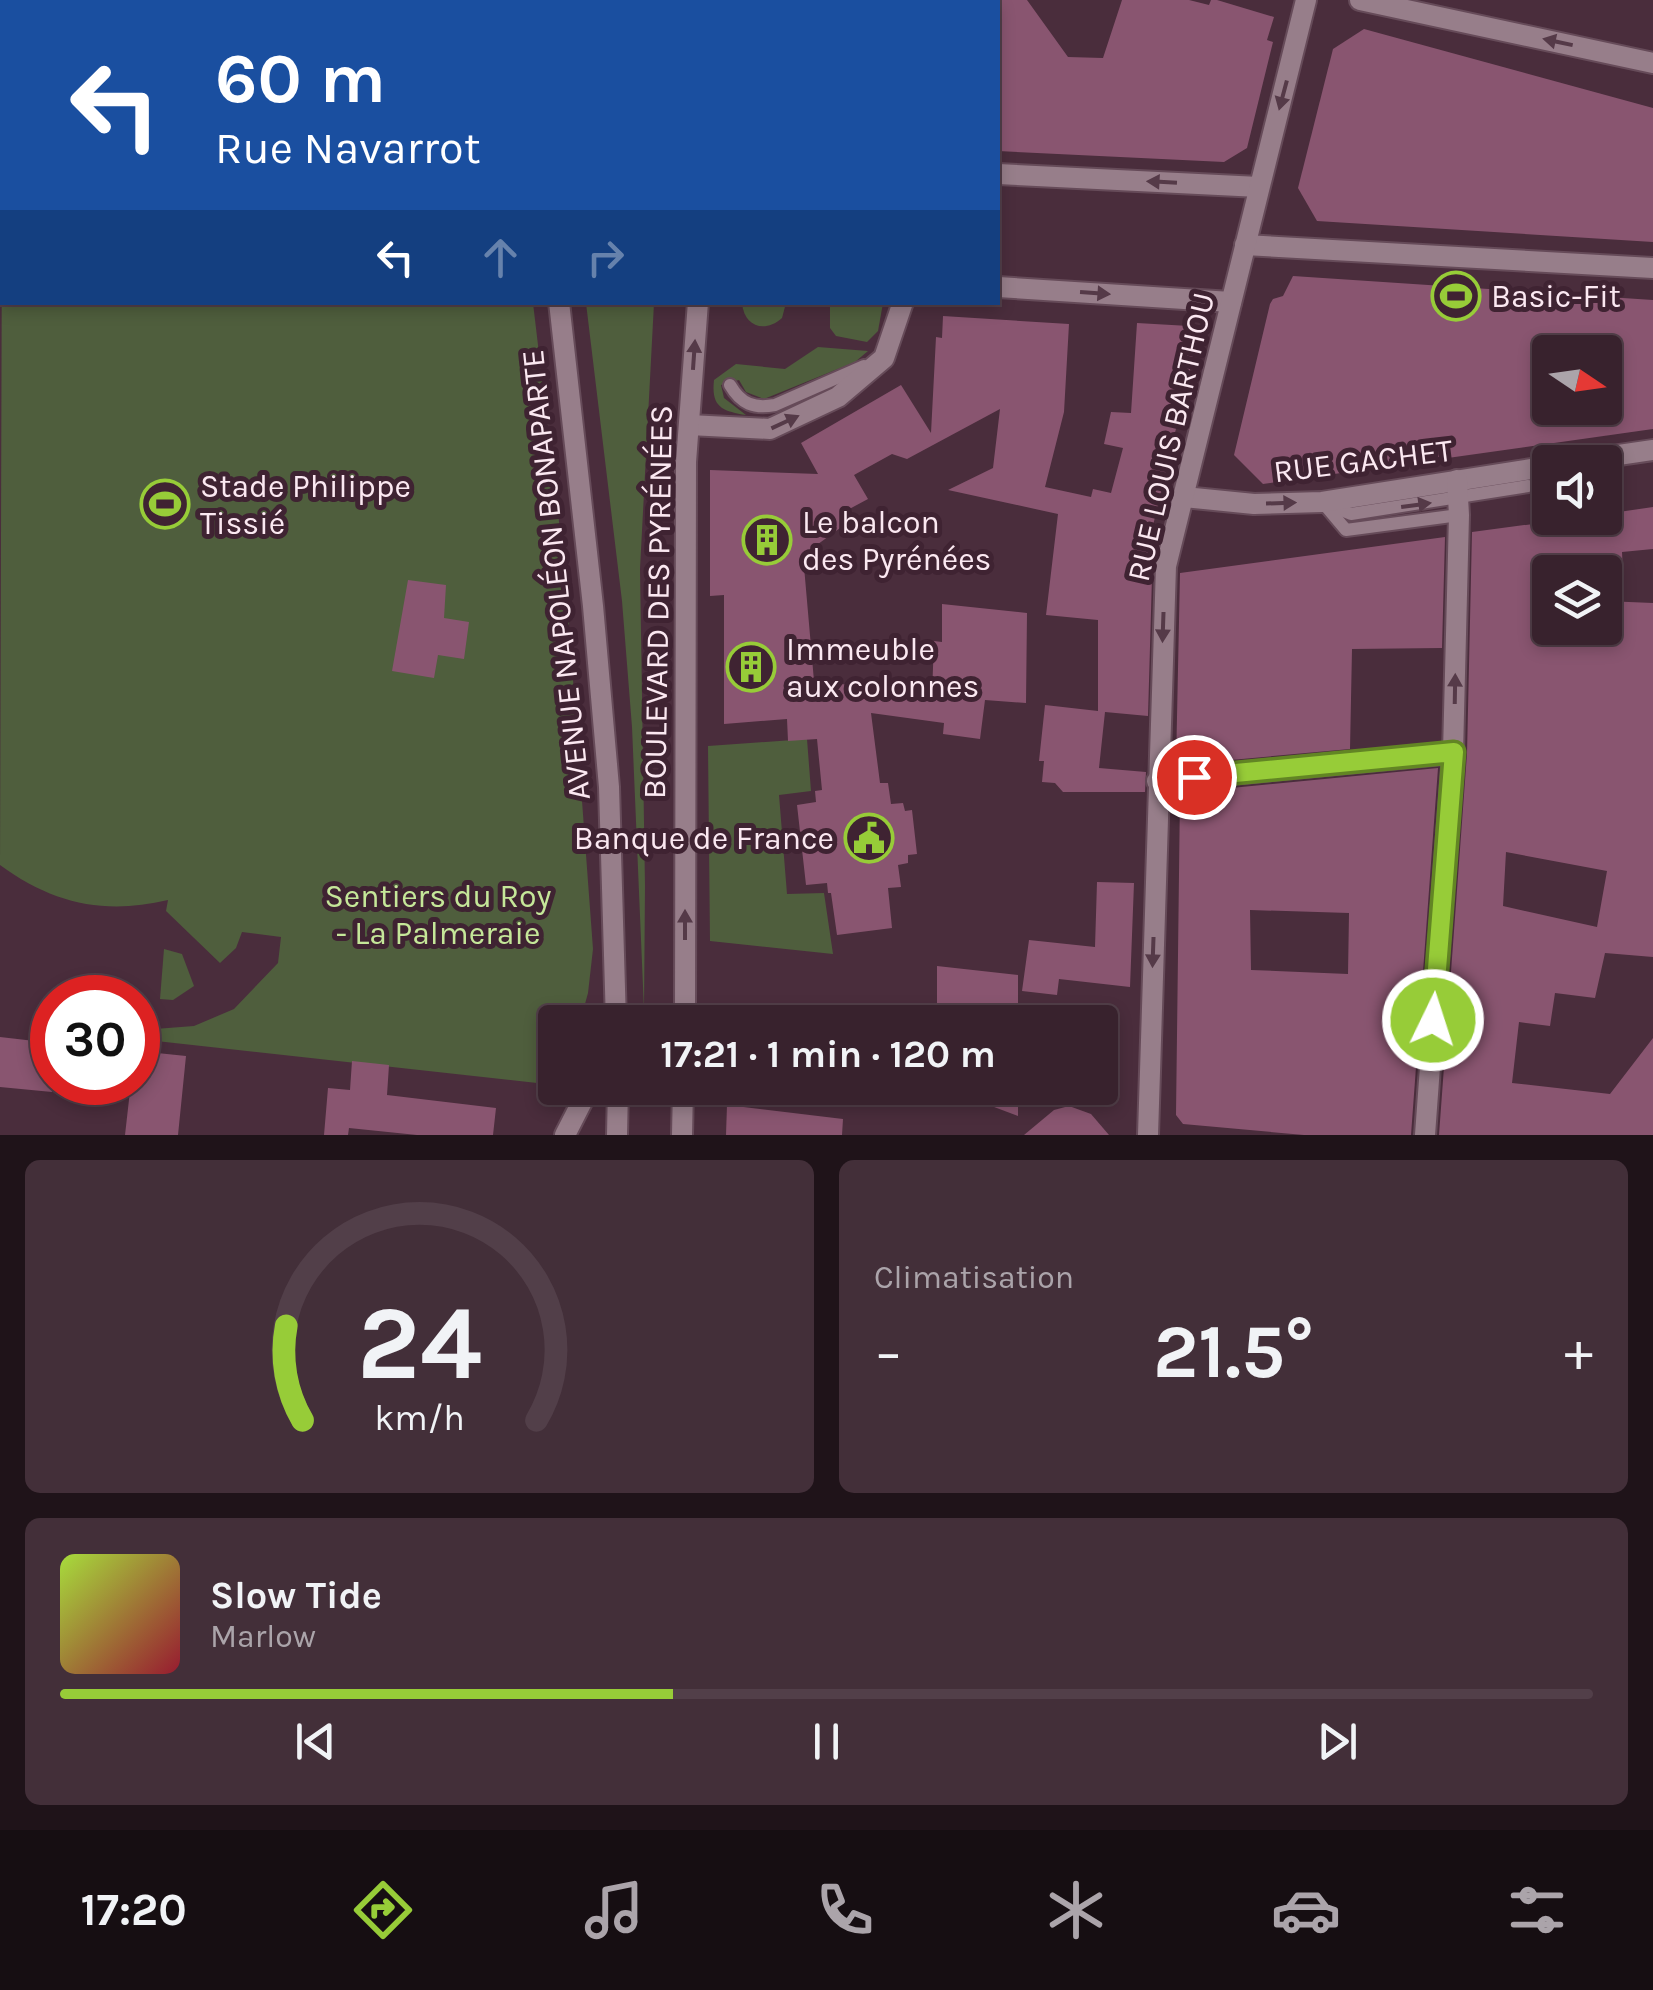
<!DOCTYPE html>
<html lang="fr">
<head>
<meta charset="utf-8">
<style>
  :root { --surface:#38222d; --page:#432f39; --text:#f1f3f6; --muted:#aba4aa; --line:#523f49; --accent:#97cc38 }
  body { margin:0; font-family:Karla,sans-serif; background:var(--page); color:var(--text); height:100vh; display:flex; flex-direction:column; font-size:38px; white-space:nowrap }
  * { box-sizing:border-box; margin:0 }
  p { font-size:32px; color:var(--muted) }
  .icon { flex:none; width:55px; height:55px; fill:none; stroke:currentColor; stroke-width:2; stroke-linecap:round; stroke-linejoin:round }
  .map { position:relative; height:1135px; overflow:hidden }
  .drawer { display:flex; flex-direction:column; gap:25px; padding:25px; background:#1f1319; flex:1 }
  .drawer>* { flex:none }
  .top-card { position:absolute; left:0px; top:0px; width:1000px; height:305px; box-shadow:0 5px 15px #0003,0 0 0 2px var(--line); background:#1a4fa0; color:#fff; overflow:hidden }
  .needle { width:65px; rotate:103deg }
  .controls { position:absolute; left:1532px; top:335px; display:grid; gap:20px }
  .controls a { display:grid; place-items:center; width:90px; height:90px; border-radius:10px; background:var(--surface); box-shadow:0 5px 15px #0003,0 0 0 2px var(--line); font-size:50px }
  .speed { position:absolute; left:30px; top:975px; display:flex; gap:20px; font-size:50px; font-weight:700; text-align:center }
  .speed>* { display:grid; place-content:center; width:130px; height:130px; border-radius:50%; background:var(--surface); box-shadow:0 5px 15px #0003,0 0 0 2px var(--line); line-height:1 }
  .speed .limit { border:15px solid #d22; background:#fff; color:#111 }
  .pin { position:absolute; display:grid; place-items:center; width:85px; height:85px; color:#fff; margin:-42px; border:5px solid #fff; border-radius:50%; box-shadow:0 2px 10px #0007 }
  .me { position:absolute; width:110px; margin:-55px; rotate:4deg; stroke-linejoin:round; filter:drop-shadow(0 0 8px #0008) }
  .turn { display:flex; align-items:center; gap:35px; height:210px; padding:0 50px; font-size:45px }
  .turn .icon { width:130px; height:130px; stroke-width:2.5 }
  .turn b { display:block; font-size:70px; line-height:85px }
  .lanes { display:flex; align-items:center; height:95px; padding:0 50px; background:#0003; justify-content:center; gap:50px; direction:ltr }
  .lanes .off { opacity:.35 }
  .big { font-size:75px; font-weight:700; line-height:1.1 }
  .drawer .widget { flex:1; display:flex; flex-direction:column; justify-content:center; gap:15px; min-width:0; padding:0 35px; border-radius:15px; background:var(--page) }
  .drawer .dial { align-items:center; gap:0 }
  .dial svg { height:260px; overflow:visible; fill:none; stroke:var(--line); stroke-width:7; stroke-linecap:round; text-anchor:middle }
  .dial text { fill:var(--text); stroke:none }
  .song { display:flex; align-items:center; gap:30px }
  .cover { width:120px; height:120px; border-radius:15px; background:linear-gradient(135deg,hsl(80 70% 55%),hsl(350 70% 35%)) }
  .played { height:10px; border-radius:5px; background:linear-gradient(90deg,var(--accent) 40%,var(--line) 40%) }
  .keys { display:flex; justify-content:space-around; direction:ltr }
  .heat { display:flex; justify-content:space-between; align-items:center; font-size:55px; direction:ltr }
  .drawer .tiles { flex:1; display:grid; gap:25px; grid-template-columns:1fr 1fr }
  .widget:last-child { grid-column:span 2 }
  .trip { position:absolute; left:538px; top:1005px; width:580px; height:100px; border-radius:10px; background:var(--surface); box-shadow:0 5px 15px #0003,0 0 0 2px var(--line); font-weight:700; line-height:100px; text-align:center }
  .tab-bar { display:flex; height:160px; justify-content:space-around; align-items:center; background:#160e12; color:var(--muted) }
  .tab-bar .icon { width:70px; height:70px }
  .tab-bar .active { color:var(--accent) }
  .tab-bar b { font-size:45px; color:var(--text) }
  .map>svg:first-child { display:block }
  .green { fill:#4f5e3d }
  .building { fill:#895570; fill-rule:evenodd }
  .lines { fill:none; stroke-linecap:round; stroke-linejoin:round }
  .service-casing { stroke:#664b59; stroke-width:16 }
  .pedestrian-casing { stroke:#664b59; stroke-width:24 }
  .minor-casing { stroke:#664b59; stroke-width:24 }
  .secondary-casing { stroke:#664b59; stroke-width:24 }
  .service { stroke:#977e8a; stroke-width:12 }
  .pedestrian { stroke:#977e8a; stroke-width:20 }
  .minor { stroke:#977e8a; stroke-width:20 }
  .secondary { stroke:#cda6b9; stroke-width:20 }
  .oneway { fill:#553a48 }
  .route-casing { stroke:#628524; stroke-width:25 }
  .route { stroke:#97cc38; stroke-width:18 }
  .labels { text-anchor:middle; dominant-baseline:central; stroke-width:10; stroke-linejoin:round; paint-order:stroke }
  .poi-label { font-size:32px; fill:#fbe8f1; stroke:#3f2332; text-anchor:start }
  .street-label { font-size:32px; fill:#fbe8f1; stroke:#3f2332 }
  .park-label { font-size:32px; fill:#c5e799; stroke:#3f2332 }
</style>
</head>
<body>
<div class="map">
<svg width="1653" height="1135" viewBox="0 0 1653 1135">
  <rect width="100%" height="100%" fill="#4a2d3c"/>
  <g class="green">
    <path d="M121 0H497V2H120Z"/>
    <path d="M2 204V302L533 303 565 572 593 949 588 993 580 1022H555V1085L138 1039V1032L142 1030 194 1026 234 1009 278 963 281 937 242 932 236 948 220 963 166 911 168 900C105 915 53 904 0 865Z"/>
    <path d="M586 303H654L640 569 645 886 644 1010 632 727 622 601Z"/>
    <path d="M786 303 782 318C764 334 744 326 742 303Z"/>
    <path d="M830 303H883L878 331 867 342 836 336 830 328Z"/>
    <path d="M818 347 868 351 855 362 764 399 746 392 739 380 721 385 724 398 746 415C722 411 711 407 714 380L736 364 785 369Z"/>
    <path d="M807 739 811 791 779 795 787 894 824 893 833 954 710 941 708 746Z"/>
    <path d="M164 949 182 954 194 986 173 1000 160 999Z"/>
  </g>
  <g class="building">
    <path d="M998 0H1027L1068 57 1103 58 1122 0H1189L1209 5 1211 0H1217L1274 17 1267 40 1273 42 1247 148 1224 162 998 151Z"/>
    <path d="M1364 29 1653 108V242L1317 221 1298 188 1333 49Z"/>
    <path d="M1293 276 1653 300V429L1263 484 1234 455 1270 304 1273 299 1283 296ZM1550 352H1605V408H1550Z"/>
    <path d="M943 316 1069 324 1064 412 1045 487 1091 497 1093 489 1111 493 1123 448 1104 444 1111 412 1131 413 1137 323 1189 326 1197 340 1151 534 1147 577H1152L1148 716 1105 712 1099 768 1146 772 1145 792H1063L1055 783 1042 782 1044 761H1039L1045 705 1098 711V620L1046 615 1058 514 948 490 993 468 1000 409 907 459 892 454 854 475 868 499 840 514 847 523 803 555 814 681 932 694 934 641 942 642V604L1027 613 1026 703 985 700 980 739 943 734 944 723 871 713 880 783H888L891 804 903 803 905 811 912 810 917 854 908 855V863L898 865 901 887 888 888 892 928 837 935 831 893H828L827 883 806 885 797 805 816 802 815 791 822 790 817 739 788 741 787 719 724 724V595L710 596V470L818 474 801 443 901 385 931 433 936 337 942 338Z"/>
    <path d="M1653 507V549L1622 552 1623 572H1550V628H1605V601L1653 603V957L1605 953 1595 998 1555 993 1550 1026 1519 1022 1512 1083 1610 1094 1653 1038V1135H1439L1467 754 1472 532 1578 518H1605V514ZM1506 852 1607 871 1597 927 1503 906Z"/>
    <path d="M1445 537 1442 648 1352 649 1350 749 1176 765 1180 573Z"/>
    <path d="M408 580 446 585 444 618 469 622 464 659 438 655 434 678 392 671Z"/>
    <path d="M1438 768 1411 1135H1304L1183 1124 1176 1115 1180 793ZM1250 910 1349 913 1348 974 1251 970Z"/>
    <path d="M1097 882 1134 883 1130 987 1059 979 1057 995 1022 991 1029 940 1095 947Z"/>
    <path d="M937 966 1018 975V1022H937Z"/>
    <path d="M0 1037 52 1043V1092L0 1087Z"/>
    <path d="M138 1051 186 1056 178 1135H125L131 1082H138Z"/>
    <path d="M352 1061 389 1065 387 1095 496 1108 493 1135H417L349 1128 348 1135H324L328 1088 350 1090Z"/>
    <path d="M949 1088H1018V1116L949 1090Z"/>
    <path d="M727 1105 843 1119 842 1135H726Z"/>
    <path d="M1069 1106 1091 1114 1109 1135H1024L1054 1110Z"/>
  </g>
  <g class="lines">
    <g class="service-casing">
      <g id="service">
        <path d="M730 385C741 404 754 409 775 405L864 366"/>
        <path d="M1324 503 1351 514 1528 486"/>
        <path d="M1324 504 1346 530 1459 515"/>
      </g>
    </g>
    <g class="pedestrian-casing">
      <g id="pedestrian">
        <path d="M1360 0 1653 63"/>
        <path d="M1245 245 1653 268"/>
      </g>
    </g>
    <g class="minor-casing">
      <g id="minor">
        <path d="M520 0 521 2"/>
        <path d="M829 0 833 2"/>
        <path d="M735 2 736 0"/>
        <path d="M998 174 1259 187"/>
        <path d="M998 287 1231 302"/>
        <path d="M559 302 593 606 609 787 616 1022"/>
        <path d="M689 425 770 429 838 397 884 358 903 302"/>
        <path d="M1571 462 1653 450"/>
        <path d="M1184 497 1254 504 1322 502 1550 466"/>
        <path d="M1157 781 1453 753"/>
        <path d="M685 1022 686 462 698 302"/>
        <path d="M565 1135 589 1088"/>
        <path d="M617 1135 618 1088"/>
        <path d="M682 1135 683 1088"/>
        <path d="M1148 1135 1166 566 1306 0"/>
        <path d="M1425 1135 1453 753 1459 515 1457 480"/>
      </g>
    </g>
    <g class="secondary-casing">
      <g id="secondary">
        <path d="M78 2 80 0"/>
        <path d="M0 109 2 105"/>
      </g>
    </g>
    <use href="#service" class="service"/>
    <use href="#pedestrian" class="pedestrian"/>
    <use href="#minor" class="minor"/>
    <use href="#secondary" class="secondary"/>
  </g>
  <defs><path id="oneway-solid" d="M-6-.8H1V-3.2L6.5 0L1 3.2V.8H-6Z" transform="scale(2.5)"/></defs>
  <g class="oneway">
    <use href="#oneway-solid" transform="translate(1558 42) rotate(-168)"/>
    <use href="#oneway-solid" transform="translate(1283 95) rotate(105)"/>
    <use href="#oneway-solid" transform="translate(1162 182) rotate(-177)"/>
    <use href="#oneway-solid" transform="translate(1095 293) rotate(4)"/>
    <use href="#oneway-solid" transform="translate(694 355) rotate(-86)"/>
    <use href="#oneway-solid" transform="translate(785 422) rotate(-25)"/>
    <use href="#oneway-solid" transform="translate(1281 503) rotate(-2)"/>
    <use href="#oneway-solid" transform="translate(1416 505) rotate(-8)"/>
    <use href="#oneway-solid" transform="translate(1163 627) rotate(92)"/>
    <use href="#oneway-solid" transform="translate(1455 689) rotate(-89)"/>
    <use href="#oneway-solid" transform="translate(685 925) rotate(-90)"/>
    <use href="#oneway-solid" transform="translate(1153 952) rotate(92)"/>
  </g>
  <g class="lines">
    <g class="route-casing">
      <path id="route" d="M1194 777 1454 752 1433 1020"/>
    </g>
    <use href="#route" class="route"/>
  </g>
  <defs>
    <g id="stadium-ring" transform="scale(2.5)"><circle r="9.5" fill="#3f2332" stroke="#97cc38" stroke-width="1.5"/><path d="M0-5a6.5 5 0 1 0 0 10a6.5 5 0 1 0 0-10ZM-3.5-1.8h7v3.6h-7Z" fill="#97cc38"/></g>
    <g id="building-ring" transform="scale(2.5)"><circle r="9.5" fill="#3f2332" stroke="#97cc38" stroke-width="1.5"/><path d="M-4-6H4V6H1V3H-1V6H-4ZM-2.5-4.3h1.7v1.8h-1.7ZM.8-4.3h1.7v1.8H.8ZM-2.5-1h1.7V.8h-1.7ZM.8-1h1.7V.8H.8Z" fill="#97cc38"/></g>
    <g id="civic-ring" transform="scale(2.5)"><circle r="9.5" fill="#3f2332" stroke="#97cc38" stroke-width="1.5"/><path d="M-.6-6.5H3V-4.5H.6V-3L4-1V1h2V6H-6V1h2V-1L-.6-3ZM-1.2 2.5V6h2.4V2.5Z" fill="#97cc38"/></g>
  </defs>
  <g fill-rule="evenodd">
    <use href="#stadium-ring" x="1456" y="296"/>
    <use href="#stadium-ring" x="165" y="504"/>
    <use href="#building-ring" x="767" y="540"/>
    <use href="#building-ring" x="751" y="667"/>
    <use href="#civic-ring" x="869" y="838"/>
  </g>
  <g class="labels">
    <g class="poi-label">
      <text x="1491" y="296">Basic-Fit</text>
      <text x="200" y="486">Stade Philippe<tspan x="200" dy="37">Tissié</tspan></text>
      <text x="802" y="522">Le balcon<tspan x="802" dy="37">des Pyrénées</tspan></text>
      <text x="786" y="649">Immeuble<tspan x="786" dy="37">aux colonnes</tspan></text>
      <text x="834" y="838" text-anchor="end">Banque de France</text>
    </g>
    <g class="street-label">
      <text transform="translate(1171 437) rotate(-77)">RUE LOUIS BARTHOU</text>
      <text transform="translate(1363 461) rotate(-7)">RUE GACHET</text>
      <text transform="translate(556 575) rotate(-96)">AVENUE NAPOLÉON BONAPARTE</text>
      <text transform="translate(658 602) rotate(-89)">BOULEVARD DES PYRÉNÉES</text>
    </g>
    <g class="park-label">
      <text x="438" y="896">Sentiers du Roy<tspan x="438" dy="37">- La Palmeraie</tspan></text>
    </g>
  </g>
</svg>
<div class="controls">
<a><svg class="needle" viewBox="-14 -14 28 28"><path d="M0-13l5 13h-10z" fill="#e53935"/><path d="M0 13l5-13h-10z" fill="#aba4aa"/></svg></a>
<a><svg class="icon" aria-label="sound" viewBox="0 0 24 24"><path d="M4 9h4l5-4v14l-5-4H4zM17 9q2 3 0 6"/></svg></a>
<a><svg class="icon" aria-label="layers" viewBox="0 0 24 24"><path d="M12 4l9 5-9 5-9-5zM3 14l9 5 9-5"/></svg></a>
</div>
<div class="speed"><div class="limit">30</div></div>
<div class="pin" style="left:1194px;top:777px;background:#d93025"><svg class="icon" aria-label="arrive" viewBox="0 0 24 24"><path d="M6 21V4h12l-3 4 3 4H6"/></svg></div>
<svg class="me" style="left:1433px;top:1020px" viewBox="-20 -20 40 40"><circle r="17" fill="#97cc38" stroke="#fff" stroke-width="3"/><path d="M0-11L8 9 0 5-8 9z" fill="#fff"/></svg>
<div class="trip">17:21 · 1 min · 120 m</div>
<div class="top-card">
<div class="turn"><svg class="icon" aria-label="left" viewBox="0 0 24 24"><path d="M17 20v-9H6M10 6l-5 5 5 5"/></svg><div><b>60 m</b>Rue Navarrot</div></div>
<div class="lanes"><svg class="icon" aria-label="left" viewBox="0 0 24 24"><path d="M17 20v-9H6M10 6l-5 5 5 5"/></svg><svg class="icon off" aria-label="ahead" viewBox="0 0 24 24"><path d="M12 20V5M6 11l6-6 6 6"/></svg><svg class="icon off" aria-label="right" viewBox="0 0 24 24"><path d="M7 20v-9h11M14 6l5 5-5 5"/></svg></div>
</div>
</div>
<section class="drawer">
<div class="tiles">
<div class="widget dial"><svg viewBox="0 0 100 80">
<path d="M14 69A42 42 0 1 1 86 69"/>
<path d="M14 69A42 42 0 0 1 9 40" stroke="#97cc38"/>
<text x="50" y="56" font-size="32" font-weight="700">24</text>
<text x="50" y="72" font-size="11">km/h</text>
</svg></div>
<div class="widget"><p>Climatisation</p>
<div class="heat"><a>−</a><b class="big">21.5°</b><a>+</a></div>
</div>
<div class="widget">
<div class="song"><i class="cover"></i><div><b>Slow Tide</b><p>Marlow</p></div></div>
<div class="played"></div>
<div class="keys"><svg class="icon" aria-label="previous" viewBox="0 0 24 24"><path d="M18 5L8 12l10 7zM5 5v14"/></svg><svg class="icon" aria-label="pause" viewBox="0 0 24 24"><path d="M8 5v14M16 5v14"/></svg><svg class="icon" aria-label="next" viewBox="0 0 24 24"><path d="M6 5l10 7-10 7zM19 5v14"/></svg></div>
</div>
</div>
</section>
<nav class="tab-bar">
<b>17:20</b>
<svg class="icon active" aria-label="directions" viewBox="0 0 24 24"><path d="M12 3l9 9-9 9-9-9zM9 14v-3h6M13 9l2 2-2 2"/></svg>
<svg class="icon" aria-label="music" viewBox="0 0 24 24"><path d="M9 18V5l10-2v13"/><circle cx="6" cy="18" r="3"/><circle cx="16" cy="16" r="3"/></svg>
<svg class="icon" aria-label="phone" viewBox="0 0 24 24"><path d="M5 4h4l2 5-3 2q2 4 5 5l2-3 5 2v4C11 20 4 13 5 4z"/></svg>
<svg class="icon" aria-label="climate" viewBox="0 0 24 24"><path d="M12 3v18M4 7l16 10M4 17L20 7"/></svg>
<svg class="icon" aria-label="car" viewBox="0 0 24 24"><path d="M5 17H2v-5l4-1 3-4h7l3 4 3 1v5h-3M9 17h6M6 11h13"/><circle cx="7" cy="17" r="2"/><circle cx="17" cy="17" r="2"/></svg>
<svg class="icon" aria-label="filters" viewBox="0 0 24 24"><path d="M4 7h16M4 17h16"/><circle cx="9" cy="7" r="2"/><circle cx="15" cy="17" r="2"/></svg>
</nav>
</body>
</html>
